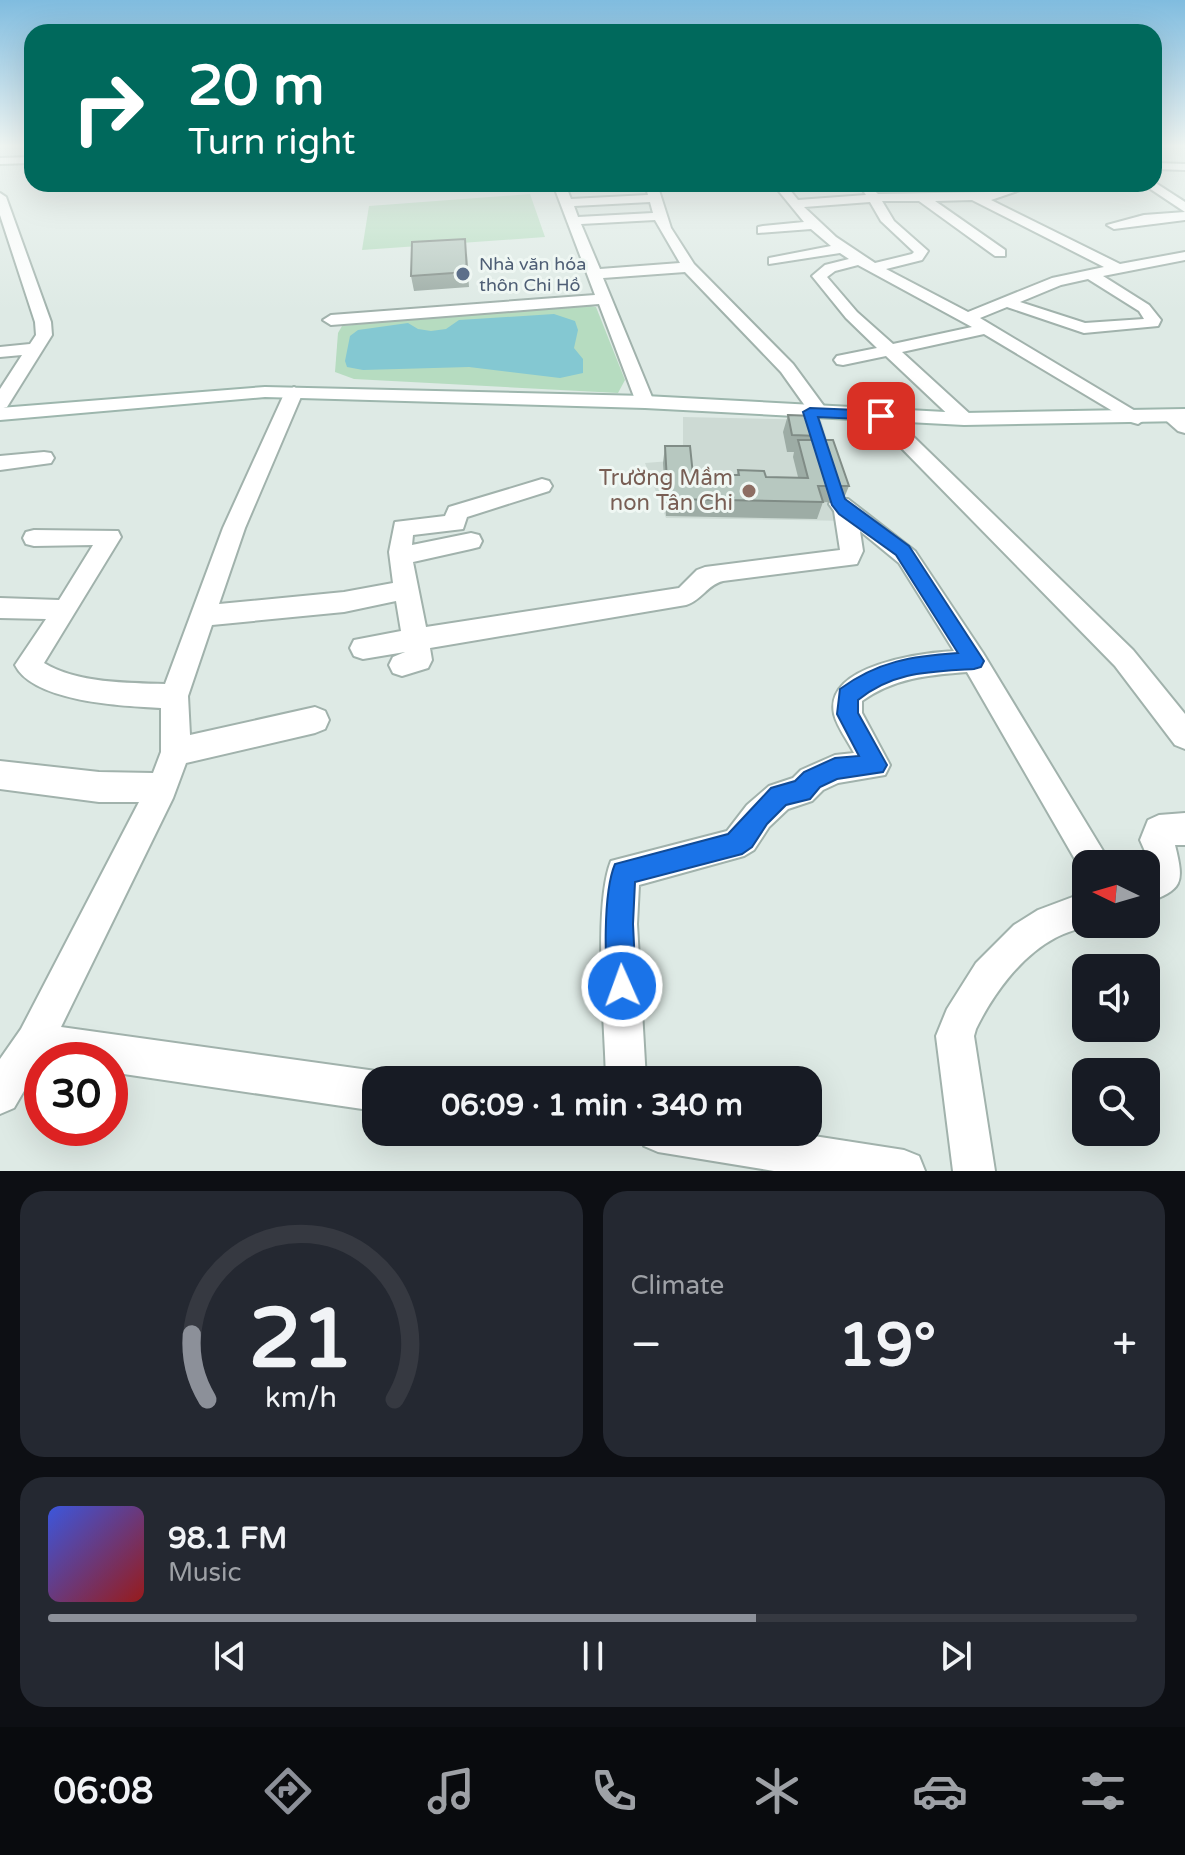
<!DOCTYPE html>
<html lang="en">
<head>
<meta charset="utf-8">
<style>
  :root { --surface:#171b24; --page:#242831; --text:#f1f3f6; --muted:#9ea1a6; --line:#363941; --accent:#8c9099 }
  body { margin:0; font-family:"Varela Round",sans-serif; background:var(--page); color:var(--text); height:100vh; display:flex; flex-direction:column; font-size:30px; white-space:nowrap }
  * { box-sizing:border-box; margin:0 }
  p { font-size:26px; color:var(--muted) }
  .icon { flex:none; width:44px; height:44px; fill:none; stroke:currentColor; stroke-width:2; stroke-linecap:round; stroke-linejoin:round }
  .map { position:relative; height:1171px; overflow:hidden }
  .panel { display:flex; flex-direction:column; gap:20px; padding:20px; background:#0d0f14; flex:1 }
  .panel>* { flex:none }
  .hud { position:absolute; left:24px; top:24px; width:1138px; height:168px; border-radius:24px; box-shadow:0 8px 32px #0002; background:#00695c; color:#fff; overflow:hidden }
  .needle { width:52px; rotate:275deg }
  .controls { position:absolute; left:1072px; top:850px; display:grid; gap:16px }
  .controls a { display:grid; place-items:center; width:88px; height:88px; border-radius:16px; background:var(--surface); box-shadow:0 8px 32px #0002; font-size:40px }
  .speed { position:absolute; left:24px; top:1042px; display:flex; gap:16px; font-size:40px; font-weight:700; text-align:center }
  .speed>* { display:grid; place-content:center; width:104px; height:104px; border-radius:50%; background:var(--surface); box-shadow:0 8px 32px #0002; line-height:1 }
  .speed .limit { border:12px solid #d22; background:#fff; color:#111 }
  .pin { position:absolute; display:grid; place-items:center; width:68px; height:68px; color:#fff; margin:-34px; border-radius:16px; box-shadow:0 4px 12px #0006 }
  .me { position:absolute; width:88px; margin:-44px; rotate:358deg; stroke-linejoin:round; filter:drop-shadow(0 0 6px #0008) }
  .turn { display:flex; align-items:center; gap:28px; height:168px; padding:0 32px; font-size:36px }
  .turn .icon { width:104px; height:104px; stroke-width:2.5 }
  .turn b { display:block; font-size:56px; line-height:68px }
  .big { font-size:60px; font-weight:800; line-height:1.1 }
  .panel .tile { flex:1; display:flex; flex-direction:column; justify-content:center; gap:12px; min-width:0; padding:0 28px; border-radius:24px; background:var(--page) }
  .panel .dial { align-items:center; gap:0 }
  .dial svg { height:208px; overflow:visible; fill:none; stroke:var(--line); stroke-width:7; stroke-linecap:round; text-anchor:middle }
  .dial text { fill:var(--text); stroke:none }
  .song { display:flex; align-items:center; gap:24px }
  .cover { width:96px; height:96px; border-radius:12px; background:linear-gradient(135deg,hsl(230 70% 55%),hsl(0 70% 35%)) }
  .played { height:8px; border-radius:4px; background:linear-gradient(90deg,var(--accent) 65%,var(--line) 65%) }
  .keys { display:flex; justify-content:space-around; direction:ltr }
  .heat { display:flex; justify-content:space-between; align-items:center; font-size:44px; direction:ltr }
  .panel .tiles { flex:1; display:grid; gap:20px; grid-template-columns:1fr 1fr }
  .tile:last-child { grid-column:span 2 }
  .trip { position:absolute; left:362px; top:1066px; width:460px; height:80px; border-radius:24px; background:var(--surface); box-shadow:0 8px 32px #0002; font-weight:800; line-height:80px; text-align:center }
  .dock { display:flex; height:128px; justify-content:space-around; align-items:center; background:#090b0e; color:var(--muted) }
  .dock .icon { width:56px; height:56px }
  .dock .active { color:var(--accent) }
  .dock b { font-size:36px; color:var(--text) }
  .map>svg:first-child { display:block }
  .built { fill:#cddad4 }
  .green { fill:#b6dcc0 }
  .water { fill:#84c8d2 }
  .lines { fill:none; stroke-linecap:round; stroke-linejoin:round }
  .street-casing { stroke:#a1b2ac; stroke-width:4 }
  .secondary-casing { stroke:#9db6ad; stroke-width:4 }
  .street { fill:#fff; fill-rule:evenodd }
  .secondary { fill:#fff; fill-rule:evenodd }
  .wall { fill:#9daca5 }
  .building { fill:#b7c8c0; stroke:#808c86; stroke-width:2 }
  .route { fill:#1a73e8; stroke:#114b97; stroke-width:2 }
  .service-dot { fill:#5c6f8a; stroke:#eff7f3; stroke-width:3 }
  .education-dot { fill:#8d6e63; stroke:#eff7f3; stroke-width:3 }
  .labels { text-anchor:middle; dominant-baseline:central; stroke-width:6; stroke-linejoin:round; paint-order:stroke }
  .far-service-label { font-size:18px; fill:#4e5e75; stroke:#eff7f3; text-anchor:start }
  .education-label { font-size:22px; fill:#785e54; stroke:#eff7f3; text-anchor:end }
</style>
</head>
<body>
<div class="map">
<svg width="1185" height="1171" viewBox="0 0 1185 1171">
  <rect width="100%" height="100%" fill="#deeae5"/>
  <path class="built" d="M683 417 821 420 852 521 666 518 645 463 683 460Z"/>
  <g class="green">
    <path d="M530 194 545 237 362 250 369 206Z"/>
    <path d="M581 304 596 307 625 380 618 393 354 379 335 372 338 333 342 326Z"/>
  </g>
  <path class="water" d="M554 314 575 321 578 330 574 348 583 359V373L560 378 469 367 363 370 347 367 345 361 350 336 358 330 408 323 418 329 431 331 446 329 459 320Z"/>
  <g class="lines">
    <g class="street-casing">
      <g id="street">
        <path d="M32 157V163L0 164V158Z"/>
        <path d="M1154 163 1185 164V170L1154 169Z"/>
        <path d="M1154 182 1185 202V212L1143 184Z"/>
        <path d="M553 184H565L571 199 648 195 645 184H657L671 228 694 264 793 364 829 413 827 417H813L781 372 685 272 603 278 654 402 645 408 636 402 599 304 331 325 323 320 331 315 595 295ZM650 202 653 213 578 217 574 206ZM655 220 680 263 600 269 581 224Z"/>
        <path d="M736 184C725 190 698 191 687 185Z"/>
        <path d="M773 184H785L798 200 866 195 862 189 868 185 878 194 990 192 1019 184H1038L991 200 1120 264 1185 252V260L1103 276 1149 305 1161 320 1158 326 1084 333 1007 307 980 318 1147 418 1138 424 1131 422 984 334 902 352 971 415 973 419 971 423H957L886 356 843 365 837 364 834 360 837 356 877 348 846 318 812 276 825 265 849 259 840 253 769 264V258L831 246 811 229 758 233V227L763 226 804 222ZM972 200 1104 267 1052 278 968 312 886 269 922 260 928 251 894 221 882 201H919L995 256H1005V250L935 201ZM870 202 881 221 914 252 912 254 875 263 836 237 804 207ZM858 265 972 327 893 344 857 312 827 277 835 271ZM1088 279 1139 311 1144 319 1085 323 1020 302 1061 285Z"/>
        <path d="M0 193 6 197 51 322 52 335 7 407 0 409V389L22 355 0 357V347L30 344 36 335 35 322 0 215Z"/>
        <path d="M1185 212V220L1114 229 1107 225 1144 215Z"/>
        <path d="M294 387 303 392 245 528 219 604 344 592 393 583 389 552 395 522 445 516 449 507 542 479 549 481 552 486 549 491 467 517 463 529 413 535 412 545 471 533 479 535 482 541 479 547 471 549 413 562 426 627 679 588 697 570 705 567 840 550 834 511 829 504 832 499H848L915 551 983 653 1111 864H1086V877L1084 875 967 672C928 675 894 678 862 701V713L890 765 885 775 838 783 823 790 812 801 788 809 769 827 754 850 744 856 639 885 637 924 646 1080H606C605 1027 593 906 611 861L727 831 747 805 769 786 793 778 801 770 835 755 854 753C848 741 837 727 834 714 824 665 921 653 954 651L899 563 860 531 863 551 857 564 723 581C707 585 702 600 686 605L430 648 432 660 428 668 402 676 393 673 389 665 393 657 405 652 363 659 354 656 350 648 354 640 401 631 396 601 344 612 212 625 188 696 190 735 315 707 325 711 329 720 325 729 315 733 186 763 173 798 61 1027 376 1071 391 1080H376V1111L110 1072V1060H42L14 1108 0 1114V1059L21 1029 139 802H99L0 789V761L99 772 153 773 161 752V708C123 706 33 702 15 665L46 619 0 618V598L59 600 93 545 34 546 26 544 23 538 26 532 34 530 118 531 121 537 44 663C76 683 128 683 165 684L223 528 285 392Z"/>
        <path d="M881 410 888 412 1133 650 1185 714V749L1175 745 1115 666 874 420 872 416Z"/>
        <path d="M1170 410 1185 418V433L1178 431 1161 416Z"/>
        <path d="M44 452 51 453 54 458 51 463 0 470V456Z"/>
        <path d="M1185 813V845H1175C1185 885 1182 889 1146 903V869L1152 867 1140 840 1148 820 1159 815Z"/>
        <path d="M1086 892V924H1091C1079 929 1066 932 1055 938 1021 956 993 994 976 1029L974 1036 995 1171H953L936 1036 947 1009 976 963 1014 925 1038 910Z"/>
        <path d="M638 1132H788L904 1150 919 1156 925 1171H774L658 1152 644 1146Z"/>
      </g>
    </g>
    <g class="secondary-casing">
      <path id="secondary" d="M265 387 645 396 964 413 1185 409V421L964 425 645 408 265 397 0 420V408Z"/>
    </g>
    <use href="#street" class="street"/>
    <use href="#secondary" class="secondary"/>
  </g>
  <g class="wall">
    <path d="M467 254 469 287 414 291 411 276Z"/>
    <path d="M788 415 819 436 818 440 849 486 842 503 823 502 817 519 666 516 663 463 665 446 693 475H737L738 470 766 477H798L793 457 794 452H787L783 432Z"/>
  </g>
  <g class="building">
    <path d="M465 239 467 272 411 276 412 242Z"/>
    <path d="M788 415 814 416 819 436 792 435Z"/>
    <path d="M798 440H833L849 486H818L823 502 668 499 665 446H690L693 475H739L738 470 764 471 766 477 808 478Z"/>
  </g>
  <linearGradient id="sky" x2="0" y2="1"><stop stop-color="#80bcdf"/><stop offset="0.47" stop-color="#f0f6f3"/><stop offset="1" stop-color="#f0f6f3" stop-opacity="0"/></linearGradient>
  <rect width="1185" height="310" fill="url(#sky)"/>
  <path class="route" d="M810 408 881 411 888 416 881 420 818 417 845 499 909 546 984 661 981 667 974 669C930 672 894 671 858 700V713L887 765 883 772 837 779 820 787 810 799 786 805 767 824 752 847 742 854 635 882 633 924 636 986 632 996 622 1000 613 996C602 971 604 890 615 864L728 834 771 788 795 781 804 772 835 758 859 756 837 714 840 689C878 661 913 656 958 653L896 555 839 514 832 505 803 412Z"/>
  <circle class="service-dot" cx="463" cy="274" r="8"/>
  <circle class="education-dot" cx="749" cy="491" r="8"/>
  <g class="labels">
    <g class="far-service-label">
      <text x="479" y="264">Nhà văn hóa<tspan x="479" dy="21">thôn Chi Hồ</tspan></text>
    </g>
    <g class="education-label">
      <text x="733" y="478">Trường Mầm<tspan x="733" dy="25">non Tân Chi</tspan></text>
    </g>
  </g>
</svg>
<div class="controls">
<a><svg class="needle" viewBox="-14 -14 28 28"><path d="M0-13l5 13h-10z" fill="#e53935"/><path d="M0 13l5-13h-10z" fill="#9ea1a6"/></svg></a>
<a><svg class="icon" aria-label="sound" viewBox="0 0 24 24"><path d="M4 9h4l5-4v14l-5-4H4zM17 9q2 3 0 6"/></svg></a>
<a><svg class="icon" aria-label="search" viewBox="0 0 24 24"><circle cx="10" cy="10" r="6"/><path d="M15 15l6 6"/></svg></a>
</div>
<div class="speed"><div class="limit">30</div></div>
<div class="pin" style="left:881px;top:416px;background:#d93025"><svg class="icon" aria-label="arrive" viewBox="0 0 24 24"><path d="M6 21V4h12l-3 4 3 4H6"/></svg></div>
<svg class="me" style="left:622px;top:986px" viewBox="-20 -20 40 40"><circle r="17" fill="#1a73e8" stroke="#fff" stroke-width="3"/><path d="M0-11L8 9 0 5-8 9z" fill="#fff"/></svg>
<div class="trip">06:09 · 1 min · 340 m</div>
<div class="hud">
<div class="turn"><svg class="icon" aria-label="right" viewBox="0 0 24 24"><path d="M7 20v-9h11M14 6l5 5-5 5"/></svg><div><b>20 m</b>Turn right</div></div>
</div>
</div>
<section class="panel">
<div class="tiles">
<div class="tile dial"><svg viewBox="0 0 100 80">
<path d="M14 69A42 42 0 1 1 86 69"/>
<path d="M14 69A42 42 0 0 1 8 44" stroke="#8c9099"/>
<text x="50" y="56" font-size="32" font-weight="700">21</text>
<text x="50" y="72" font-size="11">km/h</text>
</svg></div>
<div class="tile"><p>Climate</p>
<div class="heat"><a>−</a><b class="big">19°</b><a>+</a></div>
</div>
<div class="tile">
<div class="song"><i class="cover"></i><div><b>98.1 FM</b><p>Music</p></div></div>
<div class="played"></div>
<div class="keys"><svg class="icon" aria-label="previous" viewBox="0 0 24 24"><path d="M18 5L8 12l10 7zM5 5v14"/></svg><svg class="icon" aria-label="pause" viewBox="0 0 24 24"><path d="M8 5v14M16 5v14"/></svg><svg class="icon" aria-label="next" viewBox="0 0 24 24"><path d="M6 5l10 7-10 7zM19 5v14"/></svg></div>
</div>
</div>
</section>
<nav class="dock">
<b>06:08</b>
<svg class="icon active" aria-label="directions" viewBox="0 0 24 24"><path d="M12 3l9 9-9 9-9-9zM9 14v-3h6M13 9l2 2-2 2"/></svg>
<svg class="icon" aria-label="music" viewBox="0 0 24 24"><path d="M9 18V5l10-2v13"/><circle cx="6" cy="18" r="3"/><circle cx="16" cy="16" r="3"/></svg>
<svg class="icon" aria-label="phone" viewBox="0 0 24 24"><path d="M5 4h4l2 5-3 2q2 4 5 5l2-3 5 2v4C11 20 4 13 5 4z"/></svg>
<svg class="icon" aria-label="climate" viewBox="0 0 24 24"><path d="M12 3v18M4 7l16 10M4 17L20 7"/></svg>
<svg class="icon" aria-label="car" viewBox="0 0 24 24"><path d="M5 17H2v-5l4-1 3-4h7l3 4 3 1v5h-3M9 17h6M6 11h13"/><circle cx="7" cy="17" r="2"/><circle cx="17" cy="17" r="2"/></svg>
<svg class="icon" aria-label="filters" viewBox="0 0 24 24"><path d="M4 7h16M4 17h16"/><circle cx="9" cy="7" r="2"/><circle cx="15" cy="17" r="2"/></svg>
</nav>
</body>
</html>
